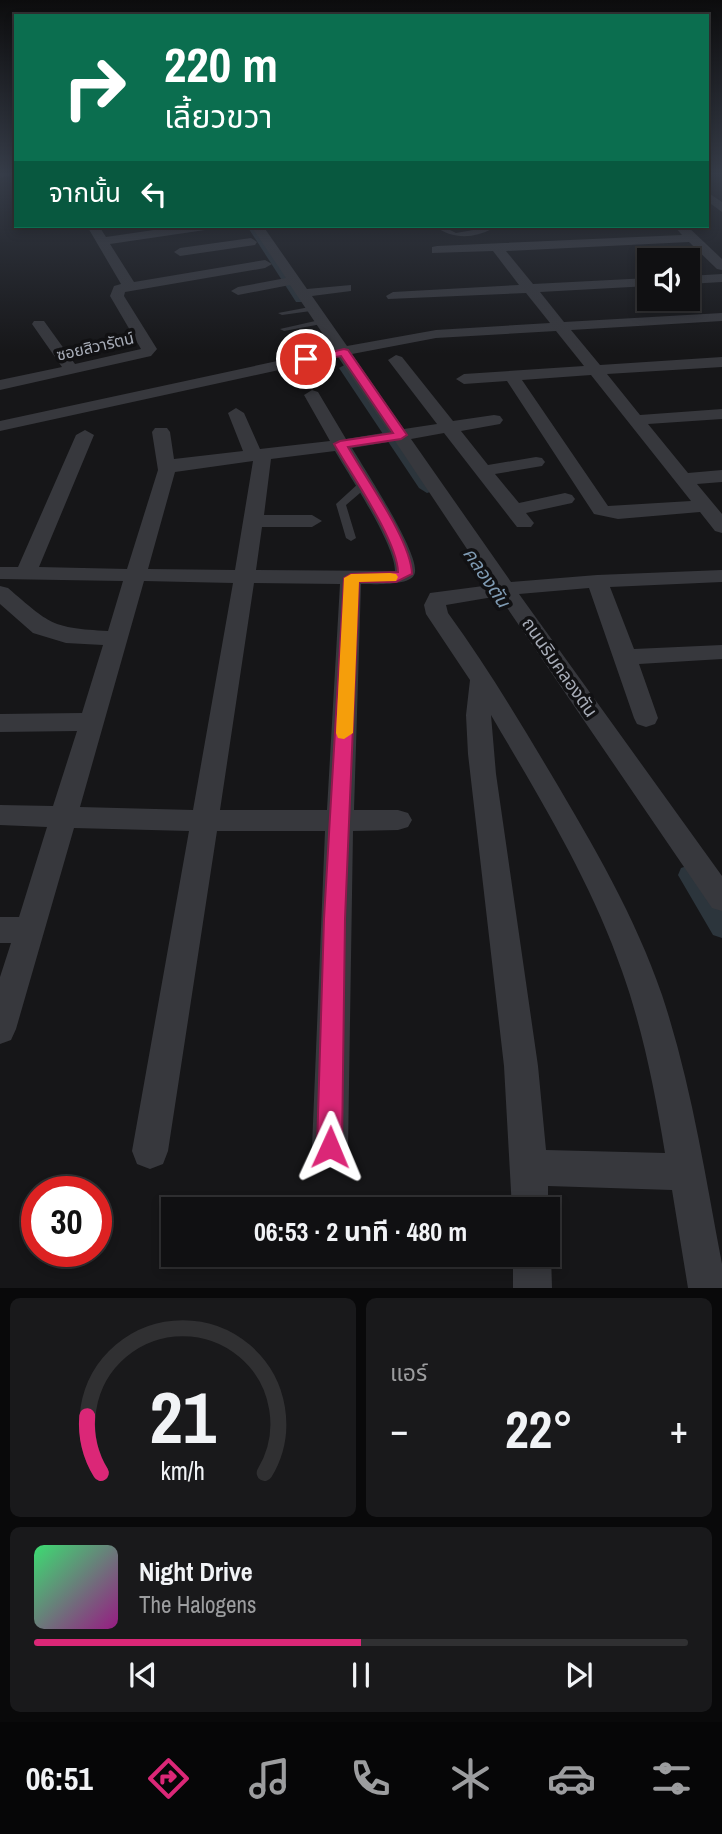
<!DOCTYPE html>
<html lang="th">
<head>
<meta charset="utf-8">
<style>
  :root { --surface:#101012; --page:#19191b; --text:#f1f3f6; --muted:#9c9d9f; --line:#303032; --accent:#db2777 }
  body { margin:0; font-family:"Archivo Narrow","Noto Sans Thai",sans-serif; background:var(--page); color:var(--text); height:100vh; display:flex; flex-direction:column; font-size:26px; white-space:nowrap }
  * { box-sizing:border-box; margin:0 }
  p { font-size:23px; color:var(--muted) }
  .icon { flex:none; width:38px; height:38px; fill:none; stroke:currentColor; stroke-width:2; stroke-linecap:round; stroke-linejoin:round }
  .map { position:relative; height:1288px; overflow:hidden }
  .sheet { display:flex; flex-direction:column; gap:10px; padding:10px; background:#09090a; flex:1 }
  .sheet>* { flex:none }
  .top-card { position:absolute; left:14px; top:14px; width:695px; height:214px; border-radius:0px; box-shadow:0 4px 10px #0003,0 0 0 2px var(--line); background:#0b6e4f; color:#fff; overflow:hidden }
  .buttons { position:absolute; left:637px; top:248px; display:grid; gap:14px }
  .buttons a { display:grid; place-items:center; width:63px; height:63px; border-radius:0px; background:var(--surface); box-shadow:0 4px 10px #0003,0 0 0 2px var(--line); font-size:35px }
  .speed { position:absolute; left:21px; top:1176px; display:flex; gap:14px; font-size:35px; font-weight:700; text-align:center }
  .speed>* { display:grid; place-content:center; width:91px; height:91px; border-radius:50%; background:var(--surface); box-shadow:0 4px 10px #0003,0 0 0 2px var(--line); line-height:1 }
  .speed .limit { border:10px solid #d22; background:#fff; color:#111 }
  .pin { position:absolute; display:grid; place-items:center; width:60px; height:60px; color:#fff; margin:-30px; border:4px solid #fff; border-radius:50%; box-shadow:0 2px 7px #0007 }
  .me { position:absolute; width:77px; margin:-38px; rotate:1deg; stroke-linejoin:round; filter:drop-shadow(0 0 5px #0008) }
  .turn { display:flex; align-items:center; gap:24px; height:147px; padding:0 35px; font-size:32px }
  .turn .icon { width:91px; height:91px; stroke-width:2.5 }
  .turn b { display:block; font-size:49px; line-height:60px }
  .then { display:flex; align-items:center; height:66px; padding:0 35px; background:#0003; gap:14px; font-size:26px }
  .big { font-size:52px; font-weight:700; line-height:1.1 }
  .sheet .widget { flex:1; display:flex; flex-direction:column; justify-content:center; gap:10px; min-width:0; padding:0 24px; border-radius:10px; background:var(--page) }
  .sheet .dial { align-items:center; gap:0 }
  .dial svg { height:182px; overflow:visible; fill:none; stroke:var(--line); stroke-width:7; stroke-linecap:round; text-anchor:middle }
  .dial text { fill:var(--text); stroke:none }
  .song { display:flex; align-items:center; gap:21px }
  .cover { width:84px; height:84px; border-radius:10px; background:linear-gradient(135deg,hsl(140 70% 55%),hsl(310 70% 35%)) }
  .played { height:7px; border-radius:4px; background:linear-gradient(90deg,var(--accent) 50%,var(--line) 50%) }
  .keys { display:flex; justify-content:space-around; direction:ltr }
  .heat { display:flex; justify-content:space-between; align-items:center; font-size:38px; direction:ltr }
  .sheet .tiles { flex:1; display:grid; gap:10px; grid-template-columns:1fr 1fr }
  .widget:last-child { grid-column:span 2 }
  .trip { position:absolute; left:161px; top:1197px; width:399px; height:70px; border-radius:0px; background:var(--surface); box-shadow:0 4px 10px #0003,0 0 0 2px var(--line); font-weight:700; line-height:70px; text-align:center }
  .dock { display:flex; height:112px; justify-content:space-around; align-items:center; background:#060607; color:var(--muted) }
  .dock .icon { width:49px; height:49px }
  .dock .active { color:var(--accent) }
  .dock b { font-size:32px; color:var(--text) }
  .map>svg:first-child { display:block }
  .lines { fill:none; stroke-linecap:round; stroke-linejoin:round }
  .canal { fill:#2c353c; fill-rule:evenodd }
  .lane { fill:#37383d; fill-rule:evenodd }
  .street { fill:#37383d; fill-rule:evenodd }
  .route { fill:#db2777; stroke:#8e194d; stroke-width:2 }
  .slow { fill:#f59e0b }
  .labels { text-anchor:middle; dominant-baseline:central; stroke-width:7; stroke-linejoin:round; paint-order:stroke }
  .far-street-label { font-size:16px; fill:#a8adb8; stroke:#111113 }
  .street-label { font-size:18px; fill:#a8adb8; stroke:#111113 }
  .water-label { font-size:19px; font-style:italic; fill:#7f9bb3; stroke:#111113 }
</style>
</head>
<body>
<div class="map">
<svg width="722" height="1288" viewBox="0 0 722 1288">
  <rect width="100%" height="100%" fill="#161618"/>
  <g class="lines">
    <g class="canal">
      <path d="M247 226H257L306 299 304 302H296Z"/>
      <path d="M346 364 351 365 435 488 433 491 427 493 419 488 339 368Z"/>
      <path d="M690 865 699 868 722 905V938L713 935 678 875 681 868Z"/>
    </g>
    <g class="lane">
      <path d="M435 226H442L456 233 485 228V226H491L492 229C473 239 451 239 435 226Z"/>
      <path d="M315 306H318V310L282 315 278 313Z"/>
      <path d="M324 319H327V323L284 331 280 329Z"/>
      <path d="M363 482 368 485 367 487 346 505 356 538 351 541 346 538 336 504 359 483Z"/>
    </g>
    <g class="street">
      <path d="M0 174H15L0 178Z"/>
      <path d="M707 192 722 202V212L707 201Z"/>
      <path d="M87 226H99L106 237 181 226H211L205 230 110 244 134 282 265 260 272 264 265 268 125 292 124 296 157 349 151 356 0 390V380L62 367 32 324 34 321H44L75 364 141 349 110 296 114 286 121 284Z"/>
      <path d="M251 226H263L307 289 351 285V291L312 296 347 346 436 330 550 323 526 293 388 299 386 296 393 292 519 285 493 251 432 253V247L437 246 682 235 675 227 687 226 722 259V270L717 269 689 242 506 251 533 284 649 278V286L540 292 564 322 722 313V321L571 330 600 365 722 357V367L607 374 640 415 722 409V419L648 424 688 473 722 470V482L697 484 722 514V533L715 531 700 512 618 519 594 514 507 381 464 384 456 379 464 374 584 366 556 331 436 338 352 354 404 429 437 424 388 360 396 355 402 357 453 421 494 415 500 416 503 420 500 424 461 431 488 465 536 457 542 458 545 462 542 466 495 474 519 503 565 493 572 495 575 499 572 503 526 513 534 523 531 527H517L444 433 411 439 511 582 597 575 722 570V582L610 587 634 649 722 645V659L639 664 658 718 655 724 646 727 637 724 634 718 589 588 519 594 722 876V911L712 908 499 596 446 605 448 613C486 665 518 719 551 774 593 845 635 916 662 995 691 1082 705 1174 722 1264V1288H688L672 1190 548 1186V1213V1209H512L504 1066 468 754 466 715 470 680 426 614 424 605 430 593 491 585 395 441 352 448C363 467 424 559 414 575 409 586 373 584 361 584L354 810H398L408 813 412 820 408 827 398 830 353 831 348 1148 343 1161 330 1166 317 1161 312 1148 325 831H217L168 1151 163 1164 150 1169 137 1164 132 1151 189 831 74 828 16 1029 11 1040 0 1044V977L11 943H0V917H19L47 827 0 825V805L53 806 77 731 0 732V714L82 713 103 645 66 643 33 633 0 604V586L8 588C50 624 51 628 108 631L123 581 0 579V567H18L76 435 85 430 94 435 39 567 127 569 158 470 152 432 155 428H167L170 432 174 459 243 451 228 413 236 408 244 413 260 449 330 441 304 395 312 390 318 392 346 439 389 432 338 357 0 431V421L333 349 290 285 238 295 231 291 238 287 286 278ZM591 375 691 501 608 506 522 380ZM335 451C350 477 395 544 395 571L256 570 262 527H312L322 521 312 515H264L271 459ZM253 461 235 570 148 569 175 472ZM144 581 233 583 193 810 80 807ZM254 583 340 584 327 810H220ZM491 715C539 797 591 881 622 971 643 1030 655 1092 665 1153L546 1150 538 1066 496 774Z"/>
      <path d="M251 238 257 242 255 245 180 256 174 252 180 248Z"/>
      <path d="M722 274V282L688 284V276Z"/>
      <path d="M548 1247 551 1255 552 1288H513V1255H548Z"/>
    </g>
  </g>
  <linearGradient id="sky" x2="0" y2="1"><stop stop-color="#0c0c0d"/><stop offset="0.49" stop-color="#363c48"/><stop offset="1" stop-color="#363c48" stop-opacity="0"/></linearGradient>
  <rect width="722" height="354" fill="url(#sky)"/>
  <path class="route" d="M344 349 348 350 407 435 401 439 348 447C366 479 411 540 412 574L396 582H359L345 919 342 1147 338 1156 330 1160 321 1156 317 1147 324 919 344 578 351 574 398 572C397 540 351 474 334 444L340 441 393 433 341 356 306 362 300 359Z"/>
  <path class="slow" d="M390 573 396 574 398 577 396 581 359 582 353 733 344 739 338 738 336 733 344 578 351 574Z"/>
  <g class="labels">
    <g class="far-street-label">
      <text transform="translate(95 346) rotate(-13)">ซอยสิวารัตน์</text>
    </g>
    <g class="street-label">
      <text transform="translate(560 667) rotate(55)">ถนนริมคลองตัน</text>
    </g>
    <g class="water-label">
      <text transform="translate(487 577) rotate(56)">คลองตัน</text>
    </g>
  </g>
</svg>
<div class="buttons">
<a><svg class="icon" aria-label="sound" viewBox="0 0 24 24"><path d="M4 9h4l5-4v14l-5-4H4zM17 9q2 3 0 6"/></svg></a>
</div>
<div class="speed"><div class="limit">30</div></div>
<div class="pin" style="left:306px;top:359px;background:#d93025"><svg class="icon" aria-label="arrive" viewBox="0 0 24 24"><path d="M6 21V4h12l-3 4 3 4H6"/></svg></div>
<svg class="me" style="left:330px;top:1147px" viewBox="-20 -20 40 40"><path d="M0-17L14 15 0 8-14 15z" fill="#db2777" stroke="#fff" stroke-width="4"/></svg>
<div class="trip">06:53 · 2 นาที · 480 m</div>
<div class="top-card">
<div class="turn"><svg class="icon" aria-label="right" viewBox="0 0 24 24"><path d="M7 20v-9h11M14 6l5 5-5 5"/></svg><div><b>220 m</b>เลี้ยวขวา</div></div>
<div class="then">จากนั้น<svg class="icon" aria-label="left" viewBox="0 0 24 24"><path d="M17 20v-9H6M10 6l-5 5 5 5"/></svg></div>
</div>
</div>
<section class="sheet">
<div class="tiles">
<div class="widget dial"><svg viewBox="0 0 100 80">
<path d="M14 69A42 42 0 1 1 86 69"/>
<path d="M14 69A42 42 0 0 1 8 44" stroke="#db2777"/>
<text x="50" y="56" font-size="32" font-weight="700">21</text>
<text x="50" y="72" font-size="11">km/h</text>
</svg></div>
<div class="widget"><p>แอร์</p>
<div class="heat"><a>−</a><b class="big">22°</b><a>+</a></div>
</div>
<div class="widget">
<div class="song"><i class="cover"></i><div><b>Night Drive</b><p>The Halogens</p></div></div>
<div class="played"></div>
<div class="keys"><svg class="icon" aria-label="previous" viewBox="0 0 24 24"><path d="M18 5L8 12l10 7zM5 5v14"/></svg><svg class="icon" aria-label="pause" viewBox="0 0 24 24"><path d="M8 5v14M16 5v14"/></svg><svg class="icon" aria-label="next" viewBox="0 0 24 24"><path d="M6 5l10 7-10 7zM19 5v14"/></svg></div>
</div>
</div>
</section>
<nav class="dock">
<b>06:51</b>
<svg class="icon active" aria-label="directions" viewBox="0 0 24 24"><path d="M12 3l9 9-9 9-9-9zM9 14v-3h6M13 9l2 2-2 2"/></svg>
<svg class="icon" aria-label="music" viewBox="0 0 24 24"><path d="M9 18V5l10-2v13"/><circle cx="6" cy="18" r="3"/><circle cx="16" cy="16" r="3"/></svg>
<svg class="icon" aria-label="phone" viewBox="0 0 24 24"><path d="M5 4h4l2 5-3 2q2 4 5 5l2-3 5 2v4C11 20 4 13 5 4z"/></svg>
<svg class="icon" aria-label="climate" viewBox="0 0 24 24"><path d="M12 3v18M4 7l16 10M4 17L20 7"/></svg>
<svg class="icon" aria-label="car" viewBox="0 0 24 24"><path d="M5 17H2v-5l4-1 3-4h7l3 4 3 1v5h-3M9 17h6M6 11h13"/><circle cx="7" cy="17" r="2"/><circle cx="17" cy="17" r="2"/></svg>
<svg class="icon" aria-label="filters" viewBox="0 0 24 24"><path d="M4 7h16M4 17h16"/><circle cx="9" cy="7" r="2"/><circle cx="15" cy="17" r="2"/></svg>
</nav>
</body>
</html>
